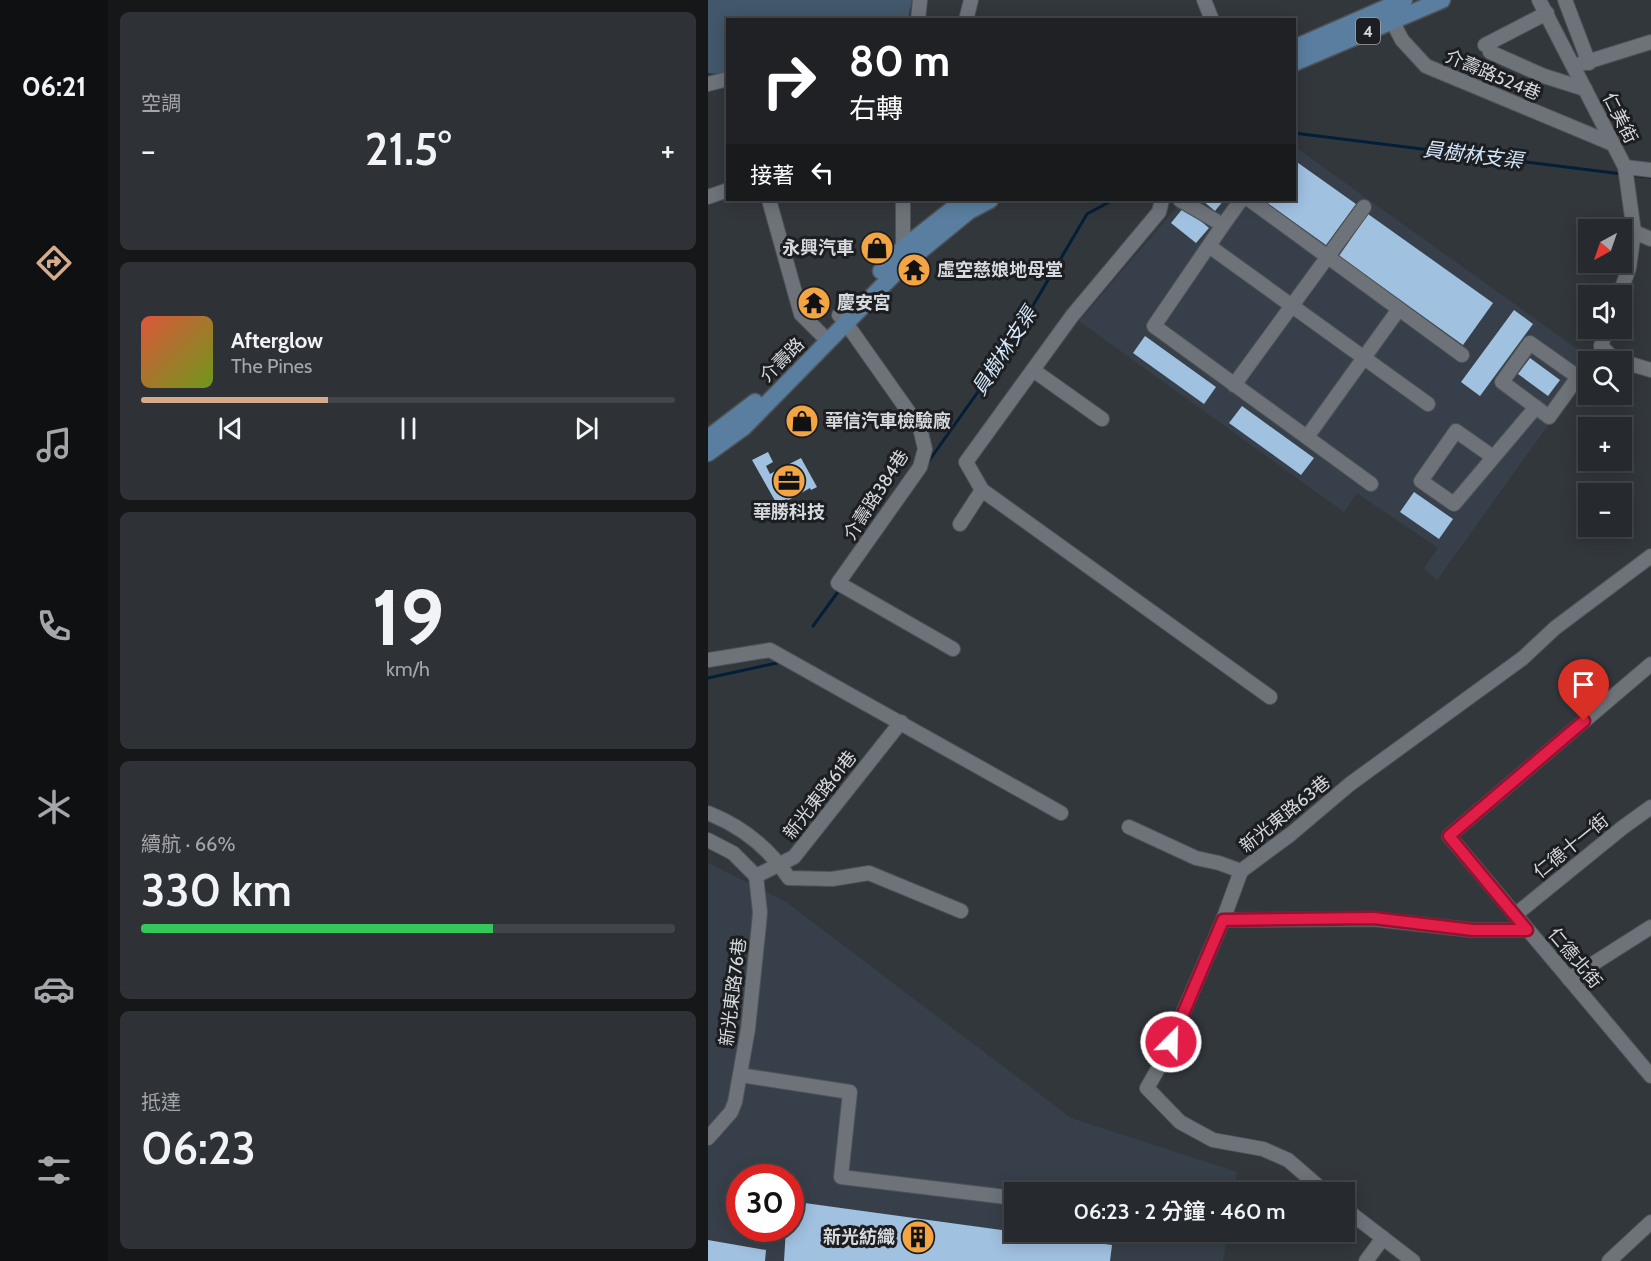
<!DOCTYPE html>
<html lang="zh-TW">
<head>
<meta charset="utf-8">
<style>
  :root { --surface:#26292d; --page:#2e3135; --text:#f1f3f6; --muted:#a4a6aa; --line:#424549; --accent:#d6ab8b }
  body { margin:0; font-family:Cabin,"Noto Sans TC",sans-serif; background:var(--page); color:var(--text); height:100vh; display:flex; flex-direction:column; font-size:22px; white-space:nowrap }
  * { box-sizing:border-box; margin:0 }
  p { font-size:20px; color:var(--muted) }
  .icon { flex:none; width:33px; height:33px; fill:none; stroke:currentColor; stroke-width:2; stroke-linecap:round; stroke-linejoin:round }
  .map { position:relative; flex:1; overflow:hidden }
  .sheet { display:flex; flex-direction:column; gap:12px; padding:12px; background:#151719; width:600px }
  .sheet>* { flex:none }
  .hud { position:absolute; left:18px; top:18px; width:570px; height:183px; border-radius:0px; box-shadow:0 3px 15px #0003,0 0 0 2px var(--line); background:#202124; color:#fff; overflow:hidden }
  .needle { width:39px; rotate:220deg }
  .fabs { position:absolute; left:870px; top:219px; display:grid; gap:12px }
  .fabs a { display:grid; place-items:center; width:54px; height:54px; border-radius:0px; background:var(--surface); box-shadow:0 3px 15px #0003,0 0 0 2px var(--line); font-size:30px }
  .speed { position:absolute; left:18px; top:1164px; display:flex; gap:12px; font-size:30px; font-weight:700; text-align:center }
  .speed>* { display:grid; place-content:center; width:78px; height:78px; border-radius:50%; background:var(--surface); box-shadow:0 3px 15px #0003,0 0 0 2px var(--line); line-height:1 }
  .speed .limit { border:9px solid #d22; background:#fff; color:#111 }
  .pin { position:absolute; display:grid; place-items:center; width:51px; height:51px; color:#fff; margin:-62px -26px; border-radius:50% 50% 50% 0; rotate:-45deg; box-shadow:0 0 6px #0007 }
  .pin .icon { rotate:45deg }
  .me { position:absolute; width:66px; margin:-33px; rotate:23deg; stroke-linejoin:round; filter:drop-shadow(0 0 4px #0008) }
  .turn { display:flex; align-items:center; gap:21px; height:126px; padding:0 24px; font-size:27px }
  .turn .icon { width:78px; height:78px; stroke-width:2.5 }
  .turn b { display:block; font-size:42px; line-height:51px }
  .then { display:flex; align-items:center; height:57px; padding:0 24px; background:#0003; gap:12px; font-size:22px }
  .big { font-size:45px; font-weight:600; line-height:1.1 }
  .sheet .card { flex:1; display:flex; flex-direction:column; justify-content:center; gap:9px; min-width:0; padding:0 21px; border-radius:9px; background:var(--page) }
  .sheet .dial { align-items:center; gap:0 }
  .dial b { font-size:78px; line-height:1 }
  .song { display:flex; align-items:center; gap:18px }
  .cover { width:72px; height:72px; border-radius:9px; background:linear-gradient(135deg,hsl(10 70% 55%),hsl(80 70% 35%)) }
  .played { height:6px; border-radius:3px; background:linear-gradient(90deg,var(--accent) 35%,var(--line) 35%) }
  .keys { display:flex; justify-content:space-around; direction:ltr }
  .heat { display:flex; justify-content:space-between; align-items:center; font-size:33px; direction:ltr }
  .charge { height:9px; border-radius:4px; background:linear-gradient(90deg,#34c759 66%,var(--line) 0) }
  .trip { position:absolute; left:296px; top:1182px; width:351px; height:60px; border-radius:0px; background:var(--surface); box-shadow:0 3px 15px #0003,0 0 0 2px var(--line); font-weight:600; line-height:60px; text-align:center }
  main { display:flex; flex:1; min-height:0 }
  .dock { display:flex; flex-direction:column; width:108px; justify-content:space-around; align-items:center; background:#0f1012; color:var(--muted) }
  .dock .icon { width:42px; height:42px }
  .dock .on { color:var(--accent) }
  .dock b { font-size:27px; color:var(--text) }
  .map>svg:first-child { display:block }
  .built { fill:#37404a; fill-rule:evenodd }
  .green { fill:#42576a }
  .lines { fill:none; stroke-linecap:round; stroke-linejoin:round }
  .stream { stroke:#031f37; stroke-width:3 }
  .building { fill:#a1c1e1 }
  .minor-casing { stroke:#4f5357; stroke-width:16 }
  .major-casing { stroke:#4f5357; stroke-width:19 }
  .minor { stroke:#6d7379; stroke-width:14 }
  .major { stroke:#5a7e9f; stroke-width:16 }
  .route-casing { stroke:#92132f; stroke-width:15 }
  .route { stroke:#e11d48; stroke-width:10 }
  .labels { text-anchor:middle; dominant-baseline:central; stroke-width:6; stroke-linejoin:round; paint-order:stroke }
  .shield { fill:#1c1e21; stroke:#9ea1a5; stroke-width:1.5 }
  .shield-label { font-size:16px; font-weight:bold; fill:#d6d9dd }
  .street-label { font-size:18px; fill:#d6d9dd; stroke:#1c1e21 }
  .poi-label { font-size:18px; font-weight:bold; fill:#d6d9dd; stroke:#1c1e21; text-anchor:start }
  .water-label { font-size:20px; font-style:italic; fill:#d3e7fb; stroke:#1c1e21 }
</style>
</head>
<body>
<main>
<nav class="dock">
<b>06:21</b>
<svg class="icon on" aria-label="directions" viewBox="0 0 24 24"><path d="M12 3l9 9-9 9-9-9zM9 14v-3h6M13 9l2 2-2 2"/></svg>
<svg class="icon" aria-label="music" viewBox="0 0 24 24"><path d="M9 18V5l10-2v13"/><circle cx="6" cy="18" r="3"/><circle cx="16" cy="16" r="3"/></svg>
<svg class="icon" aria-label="phone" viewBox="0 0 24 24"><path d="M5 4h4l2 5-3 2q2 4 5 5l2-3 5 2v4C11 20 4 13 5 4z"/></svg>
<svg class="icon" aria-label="climate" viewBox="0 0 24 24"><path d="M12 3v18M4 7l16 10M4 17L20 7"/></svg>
<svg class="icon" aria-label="car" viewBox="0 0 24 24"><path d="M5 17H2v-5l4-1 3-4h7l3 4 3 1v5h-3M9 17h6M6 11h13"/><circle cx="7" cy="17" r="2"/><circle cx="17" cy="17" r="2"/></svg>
<svg class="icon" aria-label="filters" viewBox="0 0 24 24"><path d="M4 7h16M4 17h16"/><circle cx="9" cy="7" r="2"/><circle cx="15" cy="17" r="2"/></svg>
</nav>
<section class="sheet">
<div class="card"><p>空調</p>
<div class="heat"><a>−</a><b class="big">21.5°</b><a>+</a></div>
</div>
<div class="card">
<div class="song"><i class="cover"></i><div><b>Afterglow</b><p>The Pines</p></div></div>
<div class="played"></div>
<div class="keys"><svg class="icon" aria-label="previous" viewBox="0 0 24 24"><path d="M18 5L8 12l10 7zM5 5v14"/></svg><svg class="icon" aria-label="pause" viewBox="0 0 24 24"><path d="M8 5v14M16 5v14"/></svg><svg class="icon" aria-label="next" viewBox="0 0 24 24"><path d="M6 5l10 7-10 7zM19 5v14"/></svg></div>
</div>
<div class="card dial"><b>19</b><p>km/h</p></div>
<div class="card"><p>續航 · 66%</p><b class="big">330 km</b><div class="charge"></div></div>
<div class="card"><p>抵達</p><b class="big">06:23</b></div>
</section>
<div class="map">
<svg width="943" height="1261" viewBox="0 0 943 1261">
  <rect width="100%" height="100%" fill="#32373c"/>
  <g class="built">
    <path d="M587 147 886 361 729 580 716 568 730 548 649 493 636 512 371 321 468 208 473 200H586Z"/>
    <path d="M0 863 78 902 363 1118 529 1172 526 1192H306V1232H520L515 1261H0ZM32 1178H82V1228H32Z"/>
  </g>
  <path class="green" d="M0 0H204L200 19 20 20 19 75 0 73Z"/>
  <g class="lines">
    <g class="stream">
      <path d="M586 133 914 174"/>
      <path d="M921 175 943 177"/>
      <path d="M218 465 294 358 379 214 405 200"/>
      <path d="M105 626 132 589"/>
      <path d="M0 678 73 662"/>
    </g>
  </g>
  <g class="building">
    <path d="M586 160 648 204 618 245 555 200H586Z"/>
    <path d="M497 200H516L507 211 495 201Z"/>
    <path d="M476 207 501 228 488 243 463 223Z"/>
    <path d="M660 214 785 303 755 345 631 256Z"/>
    <path d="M806 310 825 324 772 396 753 382Z"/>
    <path d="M437 336 508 387 496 404 425 353Z"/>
    <path d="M822 358 852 380 840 396 810 374Z"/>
    <path d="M94 406 109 427 94 437 79 416Z"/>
    <path d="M534 406 606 458 593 475 521 423Z"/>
    <path d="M60 452 65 462 58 466 62 474 93 458 109 487 103 490 102 488 70 506 44 460Z"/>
    <path d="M706 492 745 519 731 539 692 512Z"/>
    <path d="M82 1201 404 1245 402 1261H76L78 1228H82Z"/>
    <path d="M0 1240 58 1250 57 1261H0Z"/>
  </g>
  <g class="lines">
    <g class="minor-casing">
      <g id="minor">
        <path d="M496 0 504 20"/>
        <path d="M831 0 917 167 926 232 921 268 911 296"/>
        <path d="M857 0 881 63"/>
        <path d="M680 13 694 40 718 66 905 144"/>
        <path d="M210 20 212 0"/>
        <path d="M258 20 263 0"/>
        <path d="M777 45 839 13"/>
        <path d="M782 52 836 76 877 89"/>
        <path d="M866 66 943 42"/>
        <path d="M0 84 20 79"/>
        <path d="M917 167 943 170"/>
        <path d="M0 197 20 190"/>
        <path d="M61 200 93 314 120 341"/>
        <path d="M472 200 515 225 446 326 663 484"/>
        <path d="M542 200 754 355"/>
        <path d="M515 225 533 200"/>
        <path d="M926 232 943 239"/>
        <path d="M501 246 720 404"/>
        <path d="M195 257V200"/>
        <path d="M131 315 138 323 212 428 217 449 212 467 130 583 245 649"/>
        <path d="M899 328 893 346 906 359 943 370"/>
        <path d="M325 370 394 419"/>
        <path d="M870 377 822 343 794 382 841 417 880 363"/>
        <path d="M526 385 656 207"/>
        <path d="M599 437 691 309"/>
        <path d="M785 457 748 431 713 481 746 504 828 407"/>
        <path d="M274 490 562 697"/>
        <path d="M252 524 274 490 258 462 364 316 451 212 454 200"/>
        <path d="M0 660 62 650 353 813"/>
        <path d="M943 664 741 836 943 1076"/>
        <path d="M0 813C33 826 61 848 81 878L124 879 161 873 253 911"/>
        <path d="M421 827 488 858 511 863 533 871"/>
        <path d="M0 840 25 853 48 876 52 912 51 924 40 1029 27 1102 23 1112 0 1138"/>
        <path d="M48 876 86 857 193 722"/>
        <path d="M807 915 914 828 943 807"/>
        <path d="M515 920 665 919 764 930H819"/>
        <path d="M861 979 943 927"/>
        <path d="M32 1075 142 1092 133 1177 306 1198"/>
        <path d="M617 1192 580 1160 555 1149 505 1140 472 1122 439 1088 454 1062 515 920 533 871 583 834 642 784 815 658 847 628 943 556"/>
        <path d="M636 1208 705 1261"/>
        <path d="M461 1236V1232"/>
        <path d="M658 1261 675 1238"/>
        <path d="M901 1261 943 1222"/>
      </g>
    </g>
    <g class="major-casing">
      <g id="major">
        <path d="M586 48 696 0"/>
        <path d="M586 63 734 0"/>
        <path d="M173 271 194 249 256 200"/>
        <path d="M0 438 47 402"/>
        <path d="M0 453 36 427 195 265 261 211 282 200"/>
      </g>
    </g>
    <use href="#minor" class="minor"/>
    <use href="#major" class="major"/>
  </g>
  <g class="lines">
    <g class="route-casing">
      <path id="route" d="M463 1042 515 920 665 918 765 930H819L741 836 876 721"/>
    </g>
    <use href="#route" class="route"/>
  </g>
  <defs>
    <g id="shop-disc" transform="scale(1.725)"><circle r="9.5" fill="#f3a443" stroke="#1c1e21"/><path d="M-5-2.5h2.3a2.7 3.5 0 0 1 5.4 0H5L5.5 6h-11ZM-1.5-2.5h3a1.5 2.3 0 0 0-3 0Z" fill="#111"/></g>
    <g id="temple-disc" transform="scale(1.725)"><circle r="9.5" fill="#f3a443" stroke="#1c1e21"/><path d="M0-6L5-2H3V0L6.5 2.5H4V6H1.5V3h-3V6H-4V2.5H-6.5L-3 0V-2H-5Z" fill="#111"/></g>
    <g id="office-disc" transform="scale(1.725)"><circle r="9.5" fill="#f3a443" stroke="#1c1e21"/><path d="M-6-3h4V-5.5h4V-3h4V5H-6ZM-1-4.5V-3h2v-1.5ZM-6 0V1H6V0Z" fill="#111"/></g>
    <g id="building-disc" transform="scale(1.725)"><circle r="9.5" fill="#f3a443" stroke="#1c1e21"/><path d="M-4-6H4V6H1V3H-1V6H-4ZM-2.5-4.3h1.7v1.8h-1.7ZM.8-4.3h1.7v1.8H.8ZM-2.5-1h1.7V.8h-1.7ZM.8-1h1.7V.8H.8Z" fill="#111"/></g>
  </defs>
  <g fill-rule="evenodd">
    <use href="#shop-disc" x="169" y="248"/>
    <use href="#temple-disc" x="206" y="270"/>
    <use href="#temple-disc" x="106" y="303"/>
    <use href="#shop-disc" x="94" y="421"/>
    <use href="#office-disc" x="81" y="481"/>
    <use href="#building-disc" x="210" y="1237"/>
  </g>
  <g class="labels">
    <rect class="shield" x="648" y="18" width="24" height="26" rx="4.5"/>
    <g class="shield-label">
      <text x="660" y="31">4</text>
    </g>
    <g class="street-label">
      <text transform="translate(785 75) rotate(23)">介壽路524巷</text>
      <text transform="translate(912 118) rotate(63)">仁美街</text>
      <text transform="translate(74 360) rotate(-45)">介壽路</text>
      <text transform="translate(168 495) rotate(-57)">介壽路384巷</text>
      <text transform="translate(112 795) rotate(-52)">新光東路61巷</text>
      <text transform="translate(577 814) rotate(-39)">新光東路63巷</text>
      <text transform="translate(863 846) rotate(-39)">仁德十一街</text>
      <text transform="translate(867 958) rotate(50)">仁德北街</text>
      <text transform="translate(25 992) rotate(-83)">新光東路76巷</text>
    </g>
    <g class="poi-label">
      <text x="146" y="248" text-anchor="end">永興汽車</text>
      <text x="229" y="270">虛空慈娘地母堂</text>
      <text x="129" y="303">慶安宮</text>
      <text x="117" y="421">華信汽車檢驗廠</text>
      <text x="81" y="512" text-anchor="middle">華勝科技</text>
      <text x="187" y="1237" text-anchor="end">新光紡織</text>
    </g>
    <g class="water-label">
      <text transform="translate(765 155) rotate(7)">員樹林支渠</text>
      <text transform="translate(296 351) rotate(-57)">員樹林支渠</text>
    </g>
  </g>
</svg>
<div class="fabs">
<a><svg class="needle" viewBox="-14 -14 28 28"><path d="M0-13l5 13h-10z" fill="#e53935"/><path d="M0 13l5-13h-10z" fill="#a4a6aa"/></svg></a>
<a><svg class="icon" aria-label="sound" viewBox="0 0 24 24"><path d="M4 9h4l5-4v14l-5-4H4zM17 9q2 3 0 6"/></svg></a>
<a><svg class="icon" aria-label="search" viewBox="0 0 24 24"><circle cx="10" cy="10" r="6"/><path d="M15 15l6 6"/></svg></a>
<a>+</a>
<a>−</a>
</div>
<div class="speed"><div class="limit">30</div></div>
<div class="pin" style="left:876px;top:721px;background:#d93025"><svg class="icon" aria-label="arrive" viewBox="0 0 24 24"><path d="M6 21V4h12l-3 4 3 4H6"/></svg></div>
<svg class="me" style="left:463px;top:1042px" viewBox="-20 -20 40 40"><circle r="17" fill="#e11d48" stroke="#fff" stroke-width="3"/><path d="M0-11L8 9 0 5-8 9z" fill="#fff"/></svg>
<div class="trip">06:23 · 2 分鐘 · 460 m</div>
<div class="hud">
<div class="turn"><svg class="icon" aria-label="right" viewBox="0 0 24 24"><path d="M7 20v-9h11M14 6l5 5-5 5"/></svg><div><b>80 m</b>右轉</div></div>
<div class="then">接著<svg class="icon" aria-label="left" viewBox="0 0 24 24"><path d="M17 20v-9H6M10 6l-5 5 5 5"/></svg></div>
</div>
</div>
</main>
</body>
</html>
